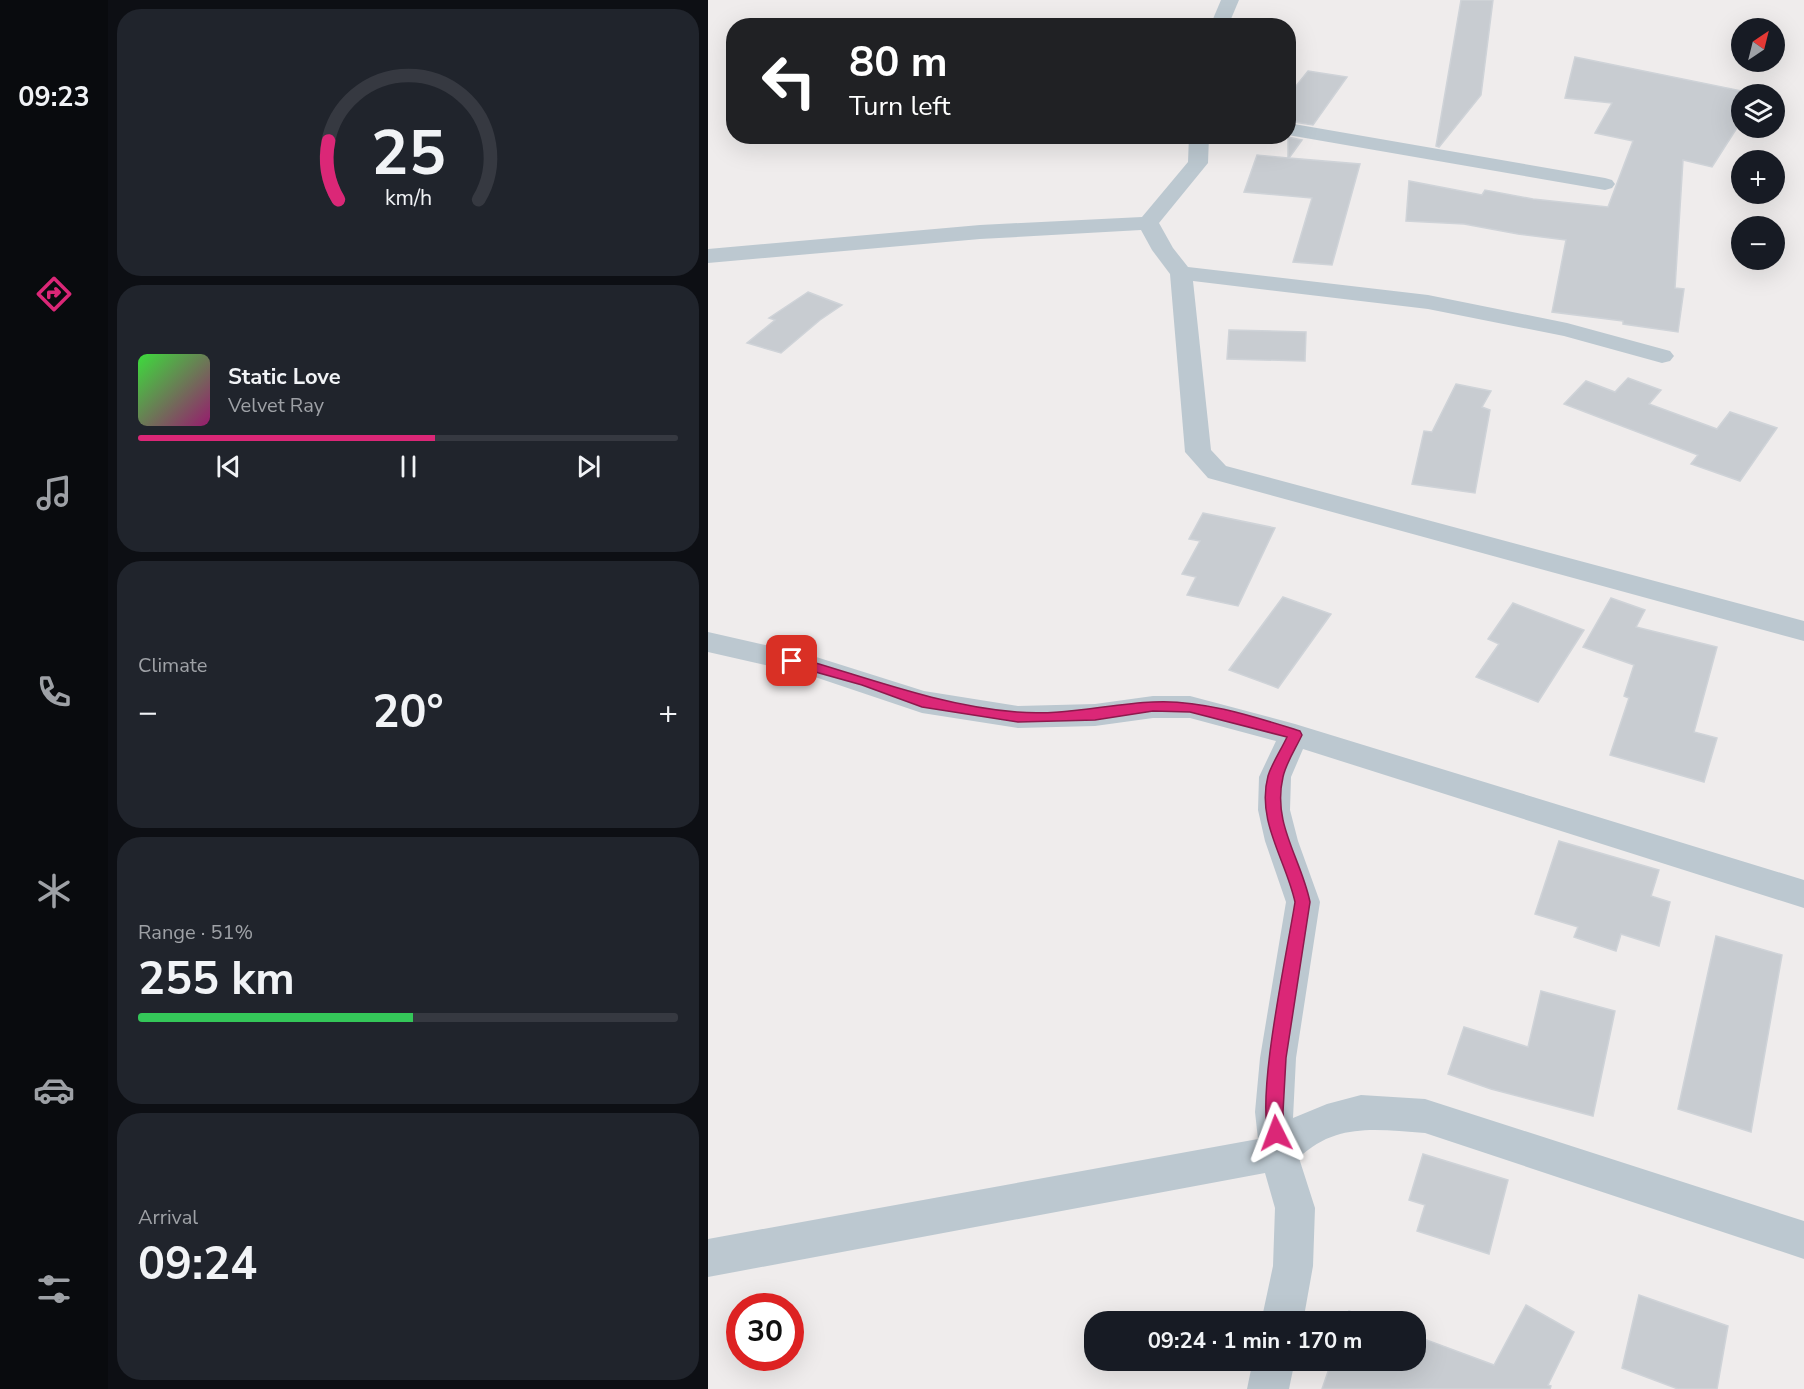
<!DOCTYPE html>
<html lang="en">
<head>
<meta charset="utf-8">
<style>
  :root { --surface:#171b24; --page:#20242c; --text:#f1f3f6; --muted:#9ea1a6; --line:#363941; --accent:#db2777 }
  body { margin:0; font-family:"Nunito Sans",sans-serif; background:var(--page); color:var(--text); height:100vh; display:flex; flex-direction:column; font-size:22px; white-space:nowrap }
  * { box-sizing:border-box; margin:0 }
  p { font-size:20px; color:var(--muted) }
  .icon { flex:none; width:33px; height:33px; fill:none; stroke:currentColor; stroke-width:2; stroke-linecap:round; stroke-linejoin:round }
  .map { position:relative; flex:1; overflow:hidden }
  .panel { display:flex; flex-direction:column; gap:9px; padding:9px; background:#0d0f14; width:600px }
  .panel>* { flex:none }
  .guide { position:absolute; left:18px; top:18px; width:570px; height:126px; border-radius:24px; box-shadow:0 6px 24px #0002; background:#202124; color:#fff; overflow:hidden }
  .needle { width:39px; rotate:35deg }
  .fabs { position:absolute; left:1023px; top:18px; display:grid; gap:12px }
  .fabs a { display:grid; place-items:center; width:54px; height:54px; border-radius:50%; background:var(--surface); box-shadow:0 6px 24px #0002; font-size:30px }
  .speed { position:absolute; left:18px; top:1293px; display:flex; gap:12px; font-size:30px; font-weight:700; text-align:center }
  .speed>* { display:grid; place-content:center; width:78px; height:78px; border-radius:50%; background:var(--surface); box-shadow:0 6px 24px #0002; line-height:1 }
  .speed .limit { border:9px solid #d22; background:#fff; color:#111 }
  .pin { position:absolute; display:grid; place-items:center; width:51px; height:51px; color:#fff; margin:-26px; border-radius:12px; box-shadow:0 3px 9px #0006 }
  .me { position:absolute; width:66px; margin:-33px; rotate:357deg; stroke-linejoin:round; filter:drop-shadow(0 0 4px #0008) }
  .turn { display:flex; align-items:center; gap:21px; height:126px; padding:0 24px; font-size:27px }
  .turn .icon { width:78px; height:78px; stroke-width:2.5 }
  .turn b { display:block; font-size:42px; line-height:51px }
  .big { font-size:45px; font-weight:700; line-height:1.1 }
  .panel .card { flex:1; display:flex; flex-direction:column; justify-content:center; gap:9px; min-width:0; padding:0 21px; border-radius:24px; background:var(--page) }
  .panel .dial { align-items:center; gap:0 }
  .dial svg { height:156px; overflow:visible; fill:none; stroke:var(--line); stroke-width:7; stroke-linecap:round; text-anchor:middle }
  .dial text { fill:var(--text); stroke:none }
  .song { display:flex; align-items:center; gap:18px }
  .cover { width:72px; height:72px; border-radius:9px; background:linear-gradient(135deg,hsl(120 70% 55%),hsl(320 70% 35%)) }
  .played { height:6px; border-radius:3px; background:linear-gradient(90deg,var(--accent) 55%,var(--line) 55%) }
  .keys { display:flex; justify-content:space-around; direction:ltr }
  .heat { display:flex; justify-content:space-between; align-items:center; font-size:33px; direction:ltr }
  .charge { height:9px; border-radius:4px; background:linear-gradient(90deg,#34c759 51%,var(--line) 0) }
  .trip { position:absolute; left:376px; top:1311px; width:342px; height:60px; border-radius:24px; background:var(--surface); box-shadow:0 6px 24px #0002; font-weight:700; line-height:60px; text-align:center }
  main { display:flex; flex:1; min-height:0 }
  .menu { display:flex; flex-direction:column; width:108px; justify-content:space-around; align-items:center; background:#090b0e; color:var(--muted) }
  .menu .icon { width:42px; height:42px }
  .menu .active { color:var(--accent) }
  .menu b { font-size:27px; color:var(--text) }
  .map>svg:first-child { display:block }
  .building { fill:#c8ccd1; stroke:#cfd3d8; stroke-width:1.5 }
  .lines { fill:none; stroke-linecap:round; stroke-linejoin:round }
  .street { fill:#bcc8d0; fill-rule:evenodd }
  .route { fill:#db2777; stroke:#8e194d; stroke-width:1.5 }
</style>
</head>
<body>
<main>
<nav class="menu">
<b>09:23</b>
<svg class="icon active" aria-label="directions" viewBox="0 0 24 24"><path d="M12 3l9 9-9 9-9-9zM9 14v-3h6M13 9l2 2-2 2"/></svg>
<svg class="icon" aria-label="music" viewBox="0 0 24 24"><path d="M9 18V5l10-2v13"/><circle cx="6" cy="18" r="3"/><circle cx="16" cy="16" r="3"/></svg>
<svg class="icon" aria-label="phone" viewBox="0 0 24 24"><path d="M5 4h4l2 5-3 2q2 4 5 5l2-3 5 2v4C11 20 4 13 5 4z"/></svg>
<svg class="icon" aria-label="climate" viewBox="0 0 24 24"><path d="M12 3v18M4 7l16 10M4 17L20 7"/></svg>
<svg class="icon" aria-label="car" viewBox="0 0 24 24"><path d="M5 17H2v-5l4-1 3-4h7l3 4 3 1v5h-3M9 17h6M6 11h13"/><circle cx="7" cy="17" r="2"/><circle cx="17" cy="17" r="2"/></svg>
<svg class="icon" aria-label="filters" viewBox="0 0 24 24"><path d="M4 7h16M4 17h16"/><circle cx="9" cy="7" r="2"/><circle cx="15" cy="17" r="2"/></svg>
</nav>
<section class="panel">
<div class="card dial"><svg viewBox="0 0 100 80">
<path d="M14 69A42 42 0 1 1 86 69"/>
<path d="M14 69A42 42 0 0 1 9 39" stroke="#db2777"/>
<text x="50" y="56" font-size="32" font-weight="700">25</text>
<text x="50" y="72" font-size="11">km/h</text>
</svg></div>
<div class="card">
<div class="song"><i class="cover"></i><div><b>Static Love</b><p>Velvet Ray</p></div></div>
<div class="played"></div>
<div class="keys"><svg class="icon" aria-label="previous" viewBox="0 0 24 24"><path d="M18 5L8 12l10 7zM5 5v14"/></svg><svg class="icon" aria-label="pause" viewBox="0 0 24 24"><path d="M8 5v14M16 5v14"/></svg><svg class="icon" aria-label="next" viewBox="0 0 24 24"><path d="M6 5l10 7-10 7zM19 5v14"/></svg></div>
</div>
<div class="card"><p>Climate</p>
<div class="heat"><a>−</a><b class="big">20°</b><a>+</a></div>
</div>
<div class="card"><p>Range · 51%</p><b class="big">255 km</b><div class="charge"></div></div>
<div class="card"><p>Arrival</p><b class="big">09:24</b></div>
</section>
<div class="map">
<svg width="1096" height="1389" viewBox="0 0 1096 1389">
  <rect width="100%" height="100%" fill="#efecec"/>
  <g class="building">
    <path d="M753 0H785L773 95 731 147 728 146Z"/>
    <path d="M867 57 1034 91V120L1004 167 975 160 967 288 976 289 970 332 915 324V321L844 312 858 240 810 234 756 224 698 221 701 181 774 195 777 190 825 199 900 207 925 141 887 133 904 103 857 98Z"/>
    <path d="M600 71 639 77 605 125 580 121V96Z"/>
    <path d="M580 137 594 140 581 158 652 164 624 265 585 262 604 198 536 192 549 155 580 158Z"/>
    <path d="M100 292 134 305 112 320 73 353 39 343 67 320 61 318Z"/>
    <path d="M521 330 598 332 597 361 519 359Z"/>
    <path d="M920 378 953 390 941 404 1009 429 1022 412 1069 428 1032 481 983 464 990 455 856 404 878 381 907 392Z"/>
    <path d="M748 384 783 391 774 407 782 410 767 493 704 484 716 431 724 432Z"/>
    <path d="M495 513 567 528 530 606 479 595 488 577 474 574 492 541 481 539Z"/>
    <path d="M575 597 623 614 570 688 521 670Z"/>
    <path d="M903 598 937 610 928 627 1009 647 986 732 1009 738 996 782 902 755 921 698 916 696 926 665 875 647Z"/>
    <path d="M805 603 876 630 830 702 768 677 791 644 780 639Z"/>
    <path d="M851 841 951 870 943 896 962 902 951 946 913 934 908 951 866 937 870 927 827 914Z"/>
    <path d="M1008 936 1074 955 1043 1132 970 1109Z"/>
    <path d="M833 991 907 1011 885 1116 783 1089 740 1074 756 1027 820 1047Z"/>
    <path d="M715 1154 800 1180 781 1254 709 1231 717 1205 701 1200Z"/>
    <path d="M931 1295 1020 1326 1009 1389H970L914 1368Z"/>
    <path d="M818 1305 866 1332 840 1385 843 1386 842 1389H614L624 1360H708V1336L786 1365Z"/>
    <path d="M641 1311 670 1322H637Z"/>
  </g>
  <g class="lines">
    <g class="street">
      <path d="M513 0H531L520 26H502Z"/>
      <path d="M580 123 897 178 904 180 907 184 904 188 897 190 580 135Z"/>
      <path d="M481 136H501L500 163 451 223 465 248 480 267 720 295 859 323 962 351 966 356 962 361 954 363 856 336 720 309 485 281 503 450 518 466 1096 621V641L500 478 477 452 462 274 444 250 433 230 272 239 0 263V249L272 225 434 217 480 162Z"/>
      <path d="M0 632 105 656 216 691 310 706 387 704 445 696H482L587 724 1096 880V908L595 749 583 777 582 810 590 841 612 902 588 1058 585 1118 619 1104 653 1095 717 1099 1096 1221V1259L717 1133C670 1130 628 1122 591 1158L607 1208 605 1266 595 1322H553L565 1266 567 1208 557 1173 0 1277V1239L550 1139 547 1112 552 1058 578 902 557 841 550 810 551 777 568 741 482 718H445L387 726 310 728 214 713 101 675 0 652Z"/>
      <path d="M545 1360H587L581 1389H539Z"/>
    </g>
  </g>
  <path class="route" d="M84 656C158 677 232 706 309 712 355 716 400 704 445 702 492 699 547 717 592 731L594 735C588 748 578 763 575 777 564 824 593 858 602 902L578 1058 575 1112 577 1133 574 1138 568 1141 562 1138C546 1103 580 948 587 902 578 860 548 821 560 776 564 763 573 750 579 737L482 712 445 711 387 720 310 722 214 707 154 685 79 664 77 661Z"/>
</svg>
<div class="fabs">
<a><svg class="needle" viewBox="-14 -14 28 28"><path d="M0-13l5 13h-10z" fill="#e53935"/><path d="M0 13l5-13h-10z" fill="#9ea1a6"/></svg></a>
<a><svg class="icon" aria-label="layers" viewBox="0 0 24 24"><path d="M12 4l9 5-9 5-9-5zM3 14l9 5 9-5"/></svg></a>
<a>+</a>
<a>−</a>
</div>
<div class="speed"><div class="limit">30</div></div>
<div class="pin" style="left:84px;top:661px;background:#d93025"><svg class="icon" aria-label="arrive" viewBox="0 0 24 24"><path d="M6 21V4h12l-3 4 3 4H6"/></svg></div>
<svg class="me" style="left:568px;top:1133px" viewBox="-20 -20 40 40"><path d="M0-17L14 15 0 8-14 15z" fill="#db2777" stroke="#fff" stroke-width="4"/></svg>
<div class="trip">09:24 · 1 min · 170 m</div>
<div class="guide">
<div class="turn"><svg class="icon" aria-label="left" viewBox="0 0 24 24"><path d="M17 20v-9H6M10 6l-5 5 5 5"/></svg><div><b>80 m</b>Turn left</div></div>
</div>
</div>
</main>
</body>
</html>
